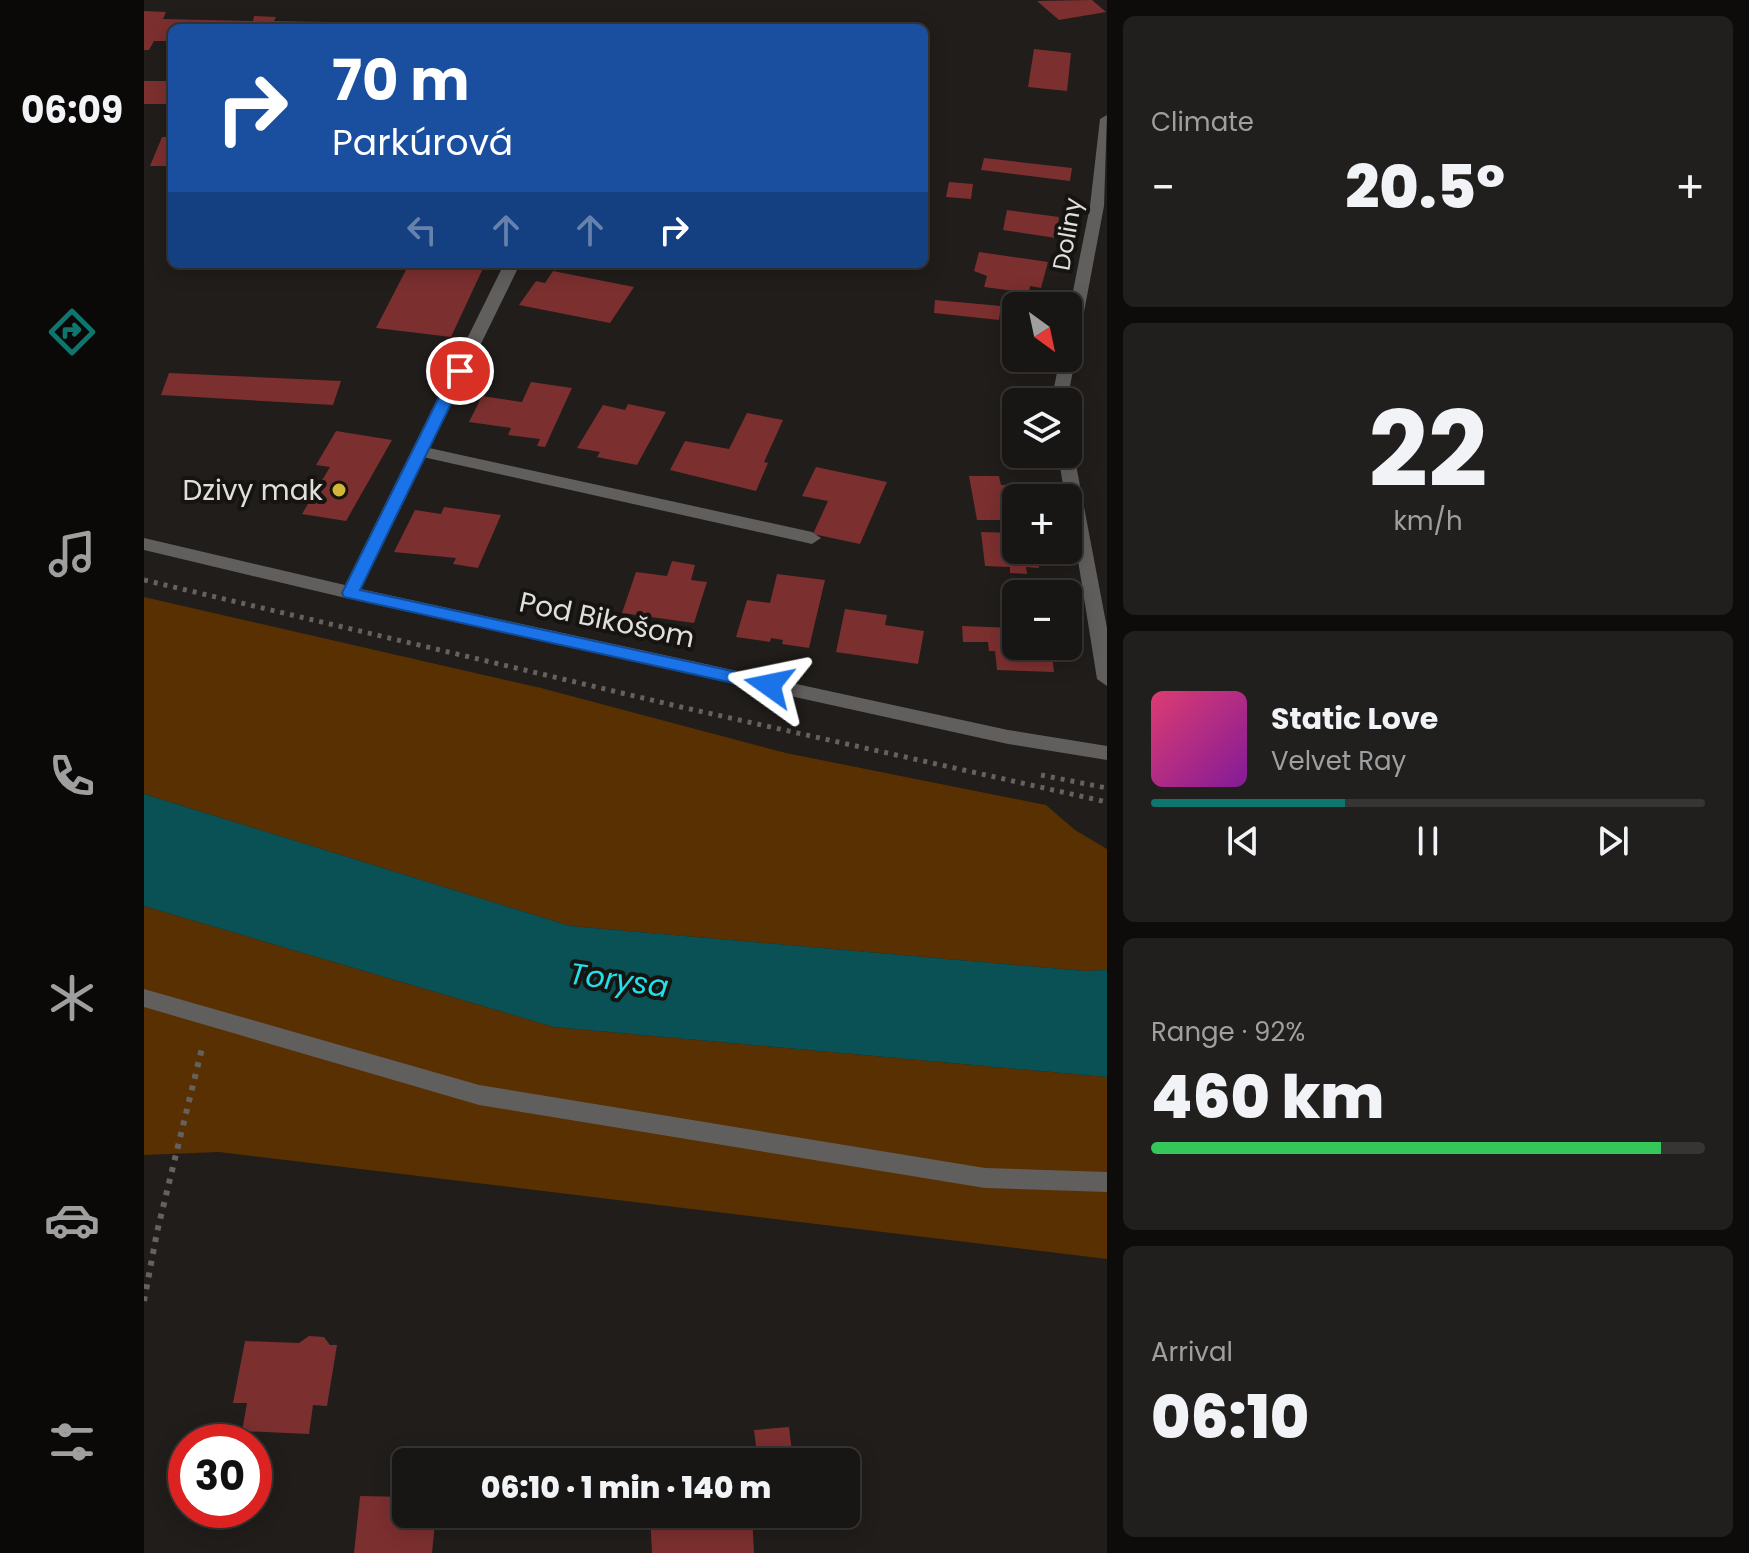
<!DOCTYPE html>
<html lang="en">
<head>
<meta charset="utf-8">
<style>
  :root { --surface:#181614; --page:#211f1d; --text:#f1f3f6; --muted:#9f9fa0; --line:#363534; --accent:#0f766e }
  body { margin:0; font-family:Poppins,sans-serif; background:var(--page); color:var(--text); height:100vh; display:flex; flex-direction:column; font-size:30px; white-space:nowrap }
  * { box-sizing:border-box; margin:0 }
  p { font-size:26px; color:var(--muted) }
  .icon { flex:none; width:44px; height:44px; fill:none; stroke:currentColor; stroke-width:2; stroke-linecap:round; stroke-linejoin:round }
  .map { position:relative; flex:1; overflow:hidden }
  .details { display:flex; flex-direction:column; gap:16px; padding:16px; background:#0d0c0b; width:642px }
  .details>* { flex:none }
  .hud { position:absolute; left:24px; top:24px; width:760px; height:244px; border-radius:12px; box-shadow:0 4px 20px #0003,0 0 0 2px var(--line); background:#1a4fa0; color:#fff; overflow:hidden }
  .needle { width:52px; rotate:147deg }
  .fabs { position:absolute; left:858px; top:292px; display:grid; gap:16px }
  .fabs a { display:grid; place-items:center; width:80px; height:80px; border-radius:12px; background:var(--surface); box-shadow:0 4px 20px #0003,0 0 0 2px var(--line); font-size:40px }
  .speed { position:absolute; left:24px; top:1424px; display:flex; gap:16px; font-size:40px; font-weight:700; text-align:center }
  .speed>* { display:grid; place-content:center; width:104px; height:104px; border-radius:50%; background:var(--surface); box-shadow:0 4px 20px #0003,0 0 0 2px var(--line); line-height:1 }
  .speed .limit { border:12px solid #d22; background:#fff; color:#111 }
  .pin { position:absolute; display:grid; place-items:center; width:68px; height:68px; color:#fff; margin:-34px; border:4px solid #fff; border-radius:50%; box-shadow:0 2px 8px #0007 }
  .me { position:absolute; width:88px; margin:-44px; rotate:282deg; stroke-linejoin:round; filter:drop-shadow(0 0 6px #0008) }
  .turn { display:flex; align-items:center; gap:28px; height:168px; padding:0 32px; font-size:36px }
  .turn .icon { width:104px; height:104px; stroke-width:2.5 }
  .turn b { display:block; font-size:56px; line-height:68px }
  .lanes { display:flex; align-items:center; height:76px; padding:0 32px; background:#0003; justify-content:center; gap:40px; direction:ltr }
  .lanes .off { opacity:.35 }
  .big { font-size:60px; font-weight:800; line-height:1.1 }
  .details .widget { flex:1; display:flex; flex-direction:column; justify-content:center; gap:12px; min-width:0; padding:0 28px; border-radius:12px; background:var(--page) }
  .details .dial { align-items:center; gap:0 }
  .dial b { font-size:104px; line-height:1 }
  .song { display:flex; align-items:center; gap:24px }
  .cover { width:96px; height:96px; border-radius:12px; background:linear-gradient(135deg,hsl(340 70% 55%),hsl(290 70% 35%)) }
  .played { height:8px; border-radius:4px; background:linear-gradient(90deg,var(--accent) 35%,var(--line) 35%) }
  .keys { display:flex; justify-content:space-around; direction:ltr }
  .heat { display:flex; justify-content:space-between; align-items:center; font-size:44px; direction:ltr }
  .charge { height:12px; border-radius:6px; background:linear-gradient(90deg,#34c759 92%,var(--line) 0) }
  .trip { position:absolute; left:248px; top:1448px; width:468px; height:80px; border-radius:12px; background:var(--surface); box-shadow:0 4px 20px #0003,0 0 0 2px var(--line); font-weight:800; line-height:80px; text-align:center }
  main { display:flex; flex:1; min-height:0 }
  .dock { display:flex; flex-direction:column; width:144px; justify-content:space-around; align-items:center; background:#0a0908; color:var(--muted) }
  .dock .icon { width:56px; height:56px }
  .dock .active { color:var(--accent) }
  .dock b { font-size:36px; color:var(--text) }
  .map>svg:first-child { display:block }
  .green { fill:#583002 }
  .water { fill:#095155 }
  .building { fill:#7c2f2f }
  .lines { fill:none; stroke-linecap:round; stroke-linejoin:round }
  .path-far1 { stroke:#64615f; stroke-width:5; stroke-dasharray:4 6; stroke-linecap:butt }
  .path { stroke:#64615f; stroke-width:6; stroke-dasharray:5 7; stroke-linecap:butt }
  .service { fill:#605f5d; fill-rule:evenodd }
  .minor { fill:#605f5d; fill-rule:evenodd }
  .route { fill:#1a73e8; stroke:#114b97; stroke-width:2 }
  .poi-dot { fill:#d2b736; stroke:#161411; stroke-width:3 }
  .labels { text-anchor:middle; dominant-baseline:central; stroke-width:8; stroke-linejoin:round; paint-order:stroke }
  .far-street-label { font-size:24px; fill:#e1dfdd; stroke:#161411 }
  .poi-label { font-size:28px; fill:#e1dfdd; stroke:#161411; text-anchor:end }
  .street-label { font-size:28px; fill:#e1dfdd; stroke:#161411 }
  .water-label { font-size:30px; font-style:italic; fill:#1fe0eb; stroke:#161411 }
</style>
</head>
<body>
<main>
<nav class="dock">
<b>06:09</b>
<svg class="icon active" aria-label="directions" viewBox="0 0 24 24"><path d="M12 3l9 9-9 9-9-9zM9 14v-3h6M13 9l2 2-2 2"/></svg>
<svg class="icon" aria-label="music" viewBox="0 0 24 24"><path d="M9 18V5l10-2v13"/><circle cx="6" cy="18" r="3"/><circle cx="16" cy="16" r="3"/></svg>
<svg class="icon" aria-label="phone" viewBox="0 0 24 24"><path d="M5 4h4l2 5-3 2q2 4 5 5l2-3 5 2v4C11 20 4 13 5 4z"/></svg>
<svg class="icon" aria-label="climate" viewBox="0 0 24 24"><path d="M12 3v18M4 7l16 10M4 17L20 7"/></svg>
<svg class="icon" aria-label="car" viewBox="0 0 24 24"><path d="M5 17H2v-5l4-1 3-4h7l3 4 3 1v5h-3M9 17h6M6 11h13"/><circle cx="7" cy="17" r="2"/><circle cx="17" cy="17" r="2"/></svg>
<svg class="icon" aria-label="filters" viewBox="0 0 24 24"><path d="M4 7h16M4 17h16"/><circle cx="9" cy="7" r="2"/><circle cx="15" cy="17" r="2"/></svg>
</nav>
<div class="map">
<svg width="963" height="1553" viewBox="0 0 963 1553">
  <rect width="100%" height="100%" fill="#201d1a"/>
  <g class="green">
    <path d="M0 597 397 688 642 753 902 805 931 830 963 849V970L941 971 426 926 0 794Z"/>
    <path d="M0 906 410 1027 963 1077V1259L75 1152 0 1155Z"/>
  </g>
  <path class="water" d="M0 794 426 926 941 971 963 970V1077L410 1027 0 906Z"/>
  <g class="building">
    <path d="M948 0 962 12 915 20 893 1Z"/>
    <path d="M0 11 22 12 19 19 109 21 110 16 132 17 130 21 241 23 240 28H28V41H10L5 50H0Z"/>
    <path d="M890 49 927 53 923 91 884 87Z"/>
    <rect x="0" y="81" width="28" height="23"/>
    <path d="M18 137H28V166H6Z"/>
    <path d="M840 158 928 168 926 181 837 170Z"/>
    <path d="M805 182 829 184 827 199 802 197Z"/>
    <path d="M863 210 915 217 912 238 859 230Z"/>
    <path d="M835 252 904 262 897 288 886 286 885 293 840 287 843 276 830 271Z"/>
    <path d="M265 264H341L307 337 232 328Z"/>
    <path d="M409 271 490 287 466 323 375 305 392 281 401 283Z"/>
    <path d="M791 300 857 306 855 320 790 313Z"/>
    <path d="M25 373 89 376 197 381 189 405 17 395Z"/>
    <path d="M387 382 428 388 401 447 393 446 396 439 364 435 367 428 325 422 338 396 378 402Z"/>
    <path d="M484 404 522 412 493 465 453 457 456 452 433 448 459 405 481 410Z"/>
    <path d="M603 413 639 420 620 462 624 463 612 491 526 470 541 441 585 449Z"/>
    <path d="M192 431 248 440 202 521 158 514 186 467 172 465Z"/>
    <path d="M672 467 743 482 716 544 669 534 684 501 658 496Z"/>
    <path d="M825 476H855L857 485 882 484 885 498H872V520H833Z"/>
    <path d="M300 507 357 515 334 568 309 564 312 558 250 552 271 510 297 514Z"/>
    <path d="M837 532 872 533V550H893L895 568 882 567 883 574 866 573V567L841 566Z"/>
    <path d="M528 561 551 565 547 580 563 582 550 623 478 613 492 572 523 576Z"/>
    <path d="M633 574 681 580 665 648 638 644 639 640 627 638 626 642 592 637 603 600 626 603Z"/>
    <path d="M701 609 743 615 741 625 780 631 774 664 692 652Z"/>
    <path d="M818 626 872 628V646H907L910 672 853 670 851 651H845L844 642H819Z"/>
    <path d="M165 1336 180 1337 186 1345H193L183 1406 169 1405 165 1434 98 1431 103 1403H89L101 1341 155 1343Z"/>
    <path d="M645 1427 648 1452 613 1454 610 1430Z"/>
    <path d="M216 1496 262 1497V1514H292L288 1553H210Z"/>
    <path d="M506 1514H608L610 1553H508Z"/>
  </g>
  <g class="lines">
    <g class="path-far1">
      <path d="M0 580 537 707 963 802"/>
      <path d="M897 775 963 788"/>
    </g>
    <path class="path" d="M0 1301 13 1232 59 1044"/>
    <g class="service">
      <path d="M276 446 668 532 677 538 668 544 270 455 268 451 270 447Z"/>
      <path d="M0 989 335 1085 841 1168 963 1172V1192L841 1188 335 1105 0 1007Z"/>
    </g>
    <g class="minor">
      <path d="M963 115 960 206 923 402H907L916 358H924V316L946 206 956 119Z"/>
      <path d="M360 264H376L217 589 864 730 963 746V760L864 744 206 599 0 550V538L201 585Z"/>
      <path d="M924 449 930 454 963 628V686L953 679 924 498H921L914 454H924Z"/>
    </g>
  </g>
  <path class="route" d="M316 366 323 371 216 590 625 679 633 685 631 689 625 691 200 597 198 593 308 371Z"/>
  <circle class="poi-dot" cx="195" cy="490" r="8"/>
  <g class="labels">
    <g class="far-street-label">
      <text transform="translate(923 234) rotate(-80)">Doliny</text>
    </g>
    <g class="poi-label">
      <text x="179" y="490">Dzivy mak</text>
    </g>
    <g class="street-label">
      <text transform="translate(463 620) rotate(12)">Pod Bikošom</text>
    </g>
    <g class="water-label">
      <text transform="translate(475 980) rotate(8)">Torysa</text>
    </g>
  </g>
</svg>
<div class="fabs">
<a><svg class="needle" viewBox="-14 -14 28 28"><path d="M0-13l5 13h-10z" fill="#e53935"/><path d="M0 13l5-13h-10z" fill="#9f9fa0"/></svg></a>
<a><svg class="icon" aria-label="layers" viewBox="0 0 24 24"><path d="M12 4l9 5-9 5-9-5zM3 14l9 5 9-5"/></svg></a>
<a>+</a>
<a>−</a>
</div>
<div class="speed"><div class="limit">30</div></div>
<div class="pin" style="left:316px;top:371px;background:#d93025"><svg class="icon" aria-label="arrive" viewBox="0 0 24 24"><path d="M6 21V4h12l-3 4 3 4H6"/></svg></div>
<svg class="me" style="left:625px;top:685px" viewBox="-20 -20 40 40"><path d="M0-17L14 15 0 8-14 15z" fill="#1a73e8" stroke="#fff" stroke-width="4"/></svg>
<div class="trip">06:10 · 1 min · 140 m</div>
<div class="hud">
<div class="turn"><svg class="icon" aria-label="right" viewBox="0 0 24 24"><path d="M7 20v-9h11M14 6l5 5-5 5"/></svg><div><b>70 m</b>Parkúrová</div></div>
<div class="lanes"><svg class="icon off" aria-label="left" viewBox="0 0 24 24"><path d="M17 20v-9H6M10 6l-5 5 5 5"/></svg><svg class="icon off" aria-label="ahead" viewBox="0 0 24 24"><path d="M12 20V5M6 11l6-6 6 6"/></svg><svg class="icon off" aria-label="ahead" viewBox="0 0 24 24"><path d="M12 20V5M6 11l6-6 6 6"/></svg><svg class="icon" aria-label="right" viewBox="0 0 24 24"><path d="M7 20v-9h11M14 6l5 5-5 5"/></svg></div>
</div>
</div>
<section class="details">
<div class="widget"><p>Climate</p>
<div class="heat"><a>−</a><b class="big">20.5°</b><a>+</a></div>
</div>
<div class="widget dial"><b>22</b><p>km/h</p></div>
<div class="widget">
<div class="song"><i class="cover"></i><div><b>Static Love</b><p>Velvet Ray</p></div></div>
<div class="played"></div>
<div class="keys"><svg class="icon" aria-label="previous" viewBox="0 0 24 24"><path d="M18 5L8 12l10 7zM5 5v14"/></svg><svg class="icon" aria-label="pause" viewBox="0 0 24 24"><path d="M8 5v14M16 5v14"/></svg><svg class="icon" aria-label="next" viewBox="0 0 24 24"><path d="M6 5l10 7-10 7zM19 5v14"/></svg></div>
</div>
<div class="widget"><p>Range · 92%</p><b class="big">460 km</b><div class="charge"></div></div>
<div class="widget"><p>Arrival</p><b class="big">06:10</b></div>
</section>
</main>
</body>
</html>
